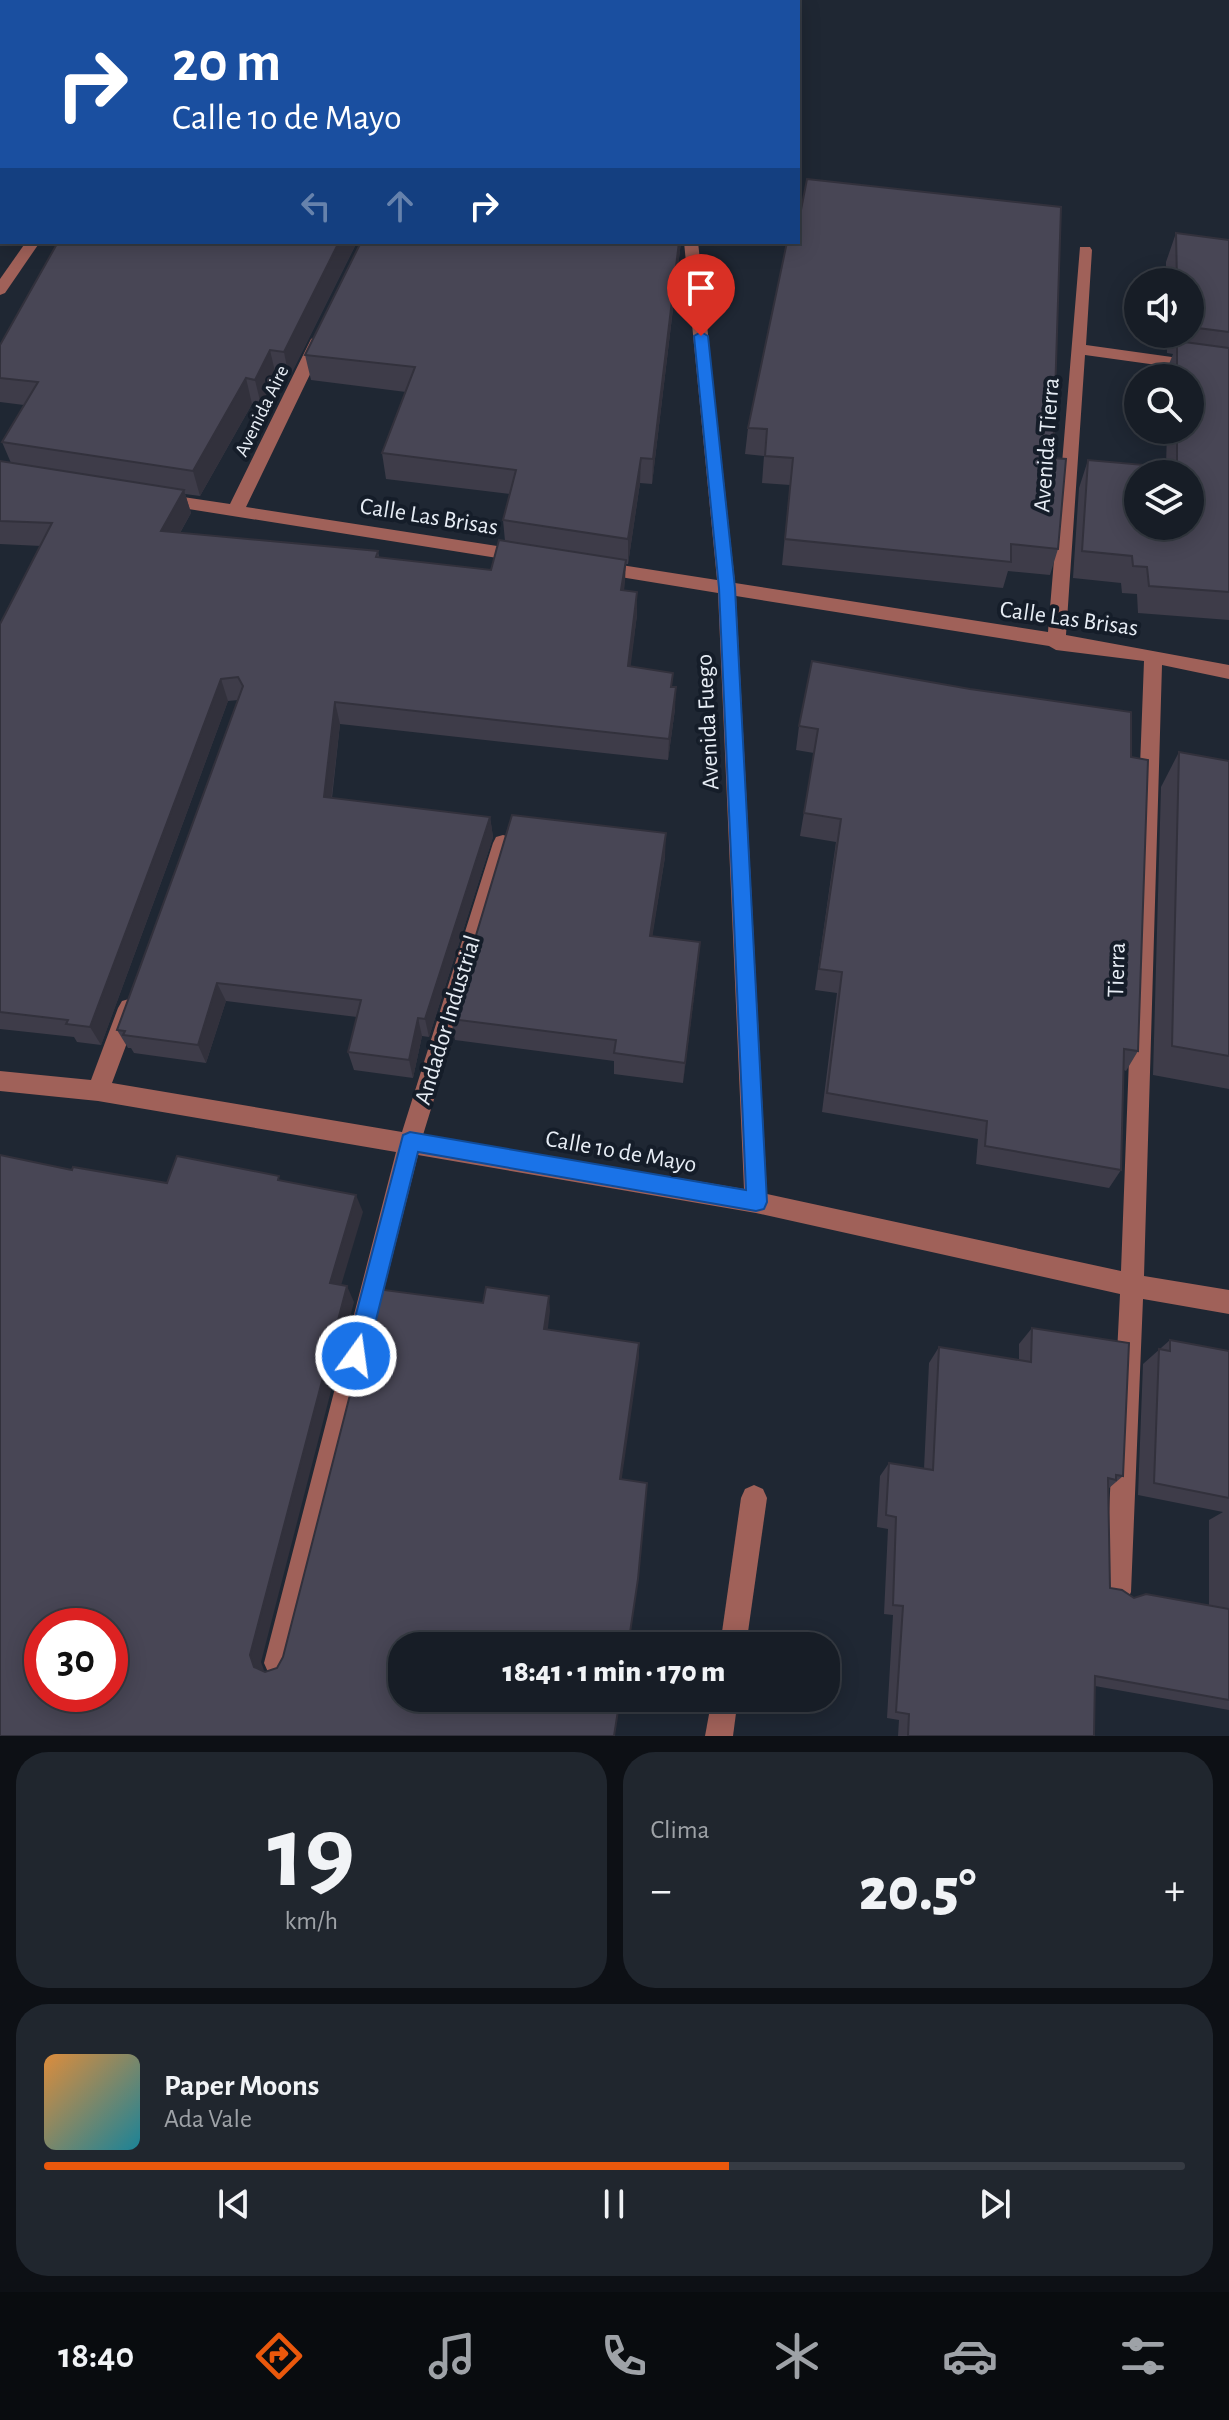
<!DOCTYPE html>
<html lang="es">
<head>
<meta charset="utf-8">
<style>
  :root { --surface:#171d26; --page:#20262e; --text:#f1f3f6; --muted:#9ea2a7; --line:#363b43; --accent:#ea580c }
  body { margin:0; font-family:"Alegreya Sans",sans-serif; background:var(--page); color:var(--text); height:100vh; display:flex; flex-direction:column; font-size:30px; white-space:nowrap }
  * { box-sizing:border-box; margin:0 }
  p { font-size:26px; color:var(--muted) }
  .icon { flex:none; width:44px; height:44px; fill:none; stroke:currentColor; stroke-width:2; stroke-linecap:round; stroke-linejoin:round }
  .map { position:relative; height:1736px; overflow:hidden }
  .sheet { display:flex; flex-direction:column; gap:16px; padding:16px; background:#0d1015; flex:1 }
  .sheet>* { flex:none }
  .guide { position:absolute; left:0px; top:0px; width:800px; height:244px; box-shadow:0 4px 20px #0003,0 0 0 2px var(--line); background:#1a4fa0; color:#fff; overflow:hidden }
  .tools { position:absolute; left:1124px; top:268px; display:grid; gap:16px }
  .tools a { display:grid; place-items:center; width:80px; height:80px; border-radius:50%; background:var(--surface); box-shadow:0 4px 20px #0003,0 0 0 2px var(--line); font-size:40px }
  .speed { position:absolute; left:24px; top:1608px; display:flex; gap:16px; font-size:40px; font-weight:700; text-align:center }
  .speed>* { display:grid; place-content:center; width:104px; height:104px; border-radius:50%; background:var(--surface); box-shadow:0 4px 20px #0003,0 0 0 2px var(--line); line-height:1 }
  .speed .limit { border:12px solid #d22; background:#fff; color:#111 }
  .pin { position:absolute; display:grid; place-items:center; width:68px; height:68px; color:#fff; margin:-82px -34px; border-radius:50% 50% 50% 0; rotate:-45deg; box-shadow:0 0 8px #0007 }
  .pin .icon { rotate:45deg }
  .me { position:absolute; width:88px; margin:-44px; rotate:14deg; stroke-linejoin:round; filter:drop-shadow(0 0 6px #0008) }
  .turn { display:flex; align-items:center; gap:28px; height:168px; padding:0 40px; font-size:36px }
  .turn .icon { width:104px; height:104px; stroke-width:2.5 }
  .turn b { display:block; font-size:56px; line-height:68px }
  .lanes { display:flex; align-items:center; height:76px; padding:0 40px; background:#0003; justify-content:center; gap:40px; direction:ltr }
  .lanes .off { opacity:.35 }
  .big { font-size:60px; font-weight:800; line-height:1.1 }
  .sheet .widget { flex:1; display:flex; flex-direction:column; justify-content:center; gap:12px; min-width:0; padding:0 28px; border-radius:32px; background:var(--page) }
  .sheet .dial { align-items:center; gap:0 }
  .dial b { font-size:104px; line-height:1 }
  .song { display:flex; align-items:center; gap:24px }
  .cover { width:96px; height:96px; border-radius:12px; background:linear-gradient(135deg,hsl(30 70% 55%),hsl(190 70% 35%)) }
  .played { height:8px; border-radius:4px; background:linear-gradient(90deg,var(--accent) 60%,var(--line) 60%) }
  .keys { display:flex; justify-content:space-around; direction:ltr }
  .heat { display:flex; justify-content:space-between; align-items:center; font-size:44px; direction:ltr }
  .sheet .tiles { flex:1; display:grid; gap:16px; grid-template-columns:1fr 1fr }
  .widget:last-child { grid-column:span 2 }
  .trip { position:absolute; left:388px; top:1632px; width:452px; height:80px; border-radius:32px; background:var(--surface); box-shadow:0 4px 20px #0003,0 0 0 2px var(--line); font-weight:800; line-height:80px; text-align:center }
  .dock { display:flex; height:128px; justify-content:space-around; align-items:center; background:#090c0f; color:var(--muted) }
  .dock .icon { width:56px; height:56px }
  .dock .current { color:var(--accent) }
  .dock b { font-size:36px; color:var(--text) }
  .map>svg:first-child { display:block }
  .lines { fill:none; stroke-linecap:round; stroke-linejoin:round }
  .minor { fill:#a06159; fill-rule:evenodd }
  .wall { fill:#3e3c49 }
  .shaded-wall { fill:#32313c }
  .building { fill:#484655; stroke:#32313c; stroke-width:2; fill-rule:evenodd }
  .route { fill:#1a73e8; stroke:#114b97; stroke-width:2 }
  .labels { text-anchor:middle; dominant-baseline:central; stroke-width:8; stroke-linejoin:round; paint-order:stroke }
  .far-street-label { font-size:20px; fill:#e7edf5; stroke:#151d29 }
  .street-label { font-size:24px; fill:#e7edf5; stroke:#151d29 }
</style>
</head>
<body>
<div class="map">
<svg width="1229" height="1736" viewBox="0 0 1229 1736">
  <rect width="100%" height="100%" fill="#1f2733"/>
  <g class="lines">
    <g class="minor">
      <path d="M0 61H2L0 71Z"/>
      <path d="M26 242H40L5 293 0 295V279Z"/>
      <path d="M684 242H698L735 583 1048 632 1080 247H1090L1092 250 1086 345 1229 365V375L1085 355 1066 635 1229 665V679L1162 665 1144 1276 1229 1290V1314L1143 1299 1131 1592 1127 1601 1118 1605 1109 1601 1105 1592 1120 1294 756 1213 418 1155 290 1663 286 1672 277 1676 268 1672 264 1663 396 1152 98 1101 0 1091V1071L91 1080 118 1008 122 1001 129 999 136 1001 140 1008 112 1083 402 1132 493 843 496 837 503 835 510 837 513 843 423 1135 744 1189 718 593 602 574 593 568 602 562 717 580ZM736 596 1049 646 1056 650 1144 661 1121 1271 767 1194Z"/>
      <path d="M319 334 327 339 246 507 523 550 532 556 529 560 523 562 157 504 155 500 163 494 230 504 311 339Z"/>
      <path d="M754 1485 763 1489 767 1498 746 1646H720L741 1498 745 1489Z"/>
      <path d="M712 1698H738L733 1736H705Z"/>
    </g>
  </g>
  <g class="wall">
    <path d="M144 0H251L248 2H151Z"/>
    <path d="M1176 233 1229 240V620L1138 613 1137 594 1122 593 1121 583 1073 578 1079 488 1088 460 1166 467 1167 430H1190V378H1167V369L1173 354 1167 353V334H1190V282H1166V262Z"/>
    <path d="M58 242H357L289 378 276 376 261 405 252 404 200 496 185 494 191 513 180 533 378 551 379 557 491 570 505 541 503 520 510 494 386 479 382 453 406 392 311 380 305 355 361 242H681L652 484 640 483 628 564H625L624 591 637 592V615L630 666 672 687 675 709 668 760 340 724 332 798 490 817 493 837 429 1037 422 1036 413 1078 354 1070 348 1052 357 1017 226 1001 206 1063 134 1053 131 1048H128L117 1030 238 700 228 701 101 1045 77 1042 74 1037 0 1029V624L41 546 0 544V461L11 463 2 442 24 405 0 402V345Z"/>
    <path d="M748 428 1053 458 1058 549 1050 575 1008 571 1003 588 782 565 790 485 762 483 764 456 745 454Z"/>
    <path d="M799 726 1131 757 1138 1051 1126 1071 1124 1070 1121 1170 1109 1188 976 1164 978 1139 822 1112 837 993 815 990 836 842 800 836 814 753 796 750Z"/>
    <path d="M1179 752 1229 761V1089L1153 1075 1161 787Z"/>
    <path d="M665 857 652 936 698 964 683 1083 614 1074V1061L455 1040 451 1019Z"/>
    <path d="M1032 1328 1123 1476 1108 1489 1110 1588 1134 1598 1209 1605V1520L1223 1512 1138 1495 1143 1364 1170 1340 1229 1351V1710L1095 1686 1094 1736H898L899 1720 887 1718 893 1615 884 1614 888 1529 877 1527 880 1476 889 1463 924 1469 929 1363 939 1347 1019 1360V1344Z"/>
  </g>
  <g class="shaded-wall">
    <path d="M231 0H251L248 2H229Z"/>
    <path d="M2 166V209L0 212V169Z"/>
    <path d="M339 242H357L289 378 284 352Z"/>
    <path d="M679 242H681L652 484 653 459Z"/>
    <path d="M270 350 276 376 261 405 255 380Z"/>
    <path d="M246 378 252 404 200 496 193 471Z"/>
    <path d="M641 458 640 483 628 564V539Z"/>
    <path d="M184 490 191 513 168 554 161 531Z"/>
    <path d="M626 560 625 582 621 613V590Z"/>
    <path d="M637 592V615L628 688V666Z"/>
    <path d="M221 679 228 701 101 1045 90 1027Z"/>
    <path d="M676 687 675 709 668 760 669 739Z"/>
    <path d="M335 702 340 724 329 818 324 797Z"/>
    <path d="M490 817 493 837 429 1037 425 1019Z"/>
    <path d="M666 833 665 857 649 958 650 936Z"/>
    <path d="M700 942 698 964 683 1083 685 1063Z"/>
    <path d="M217 983 226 1001 206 1063 198 1045Z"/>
    <path d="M418 1018 422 1036 413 1078 409 1060Z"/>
    <path d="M356 1195 363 1212 337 1299 330 1283Z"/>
    <path d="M347 1286 354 1302 261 1662 265 1673 254 1667 250 1655Z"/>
    <path d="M549 1296 550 1311 546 1344 544 1329Z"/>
    <path d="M639 1343V1358L620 1491V1479Z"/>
  </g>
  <g class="building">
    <path d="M196 0H231L229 2H203Z"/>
    <path d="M0 86H2V166L0 169Z"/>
    <path d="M807 179 1061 207 1053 458 1066 459 1058 549 1011 544V562L785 539 793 458 765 456 767 429 748 428 787 242H798V209L801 210Z"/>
    <path d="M1176 233 1229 240V332L1190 327V282H1177Z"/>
    <path d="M58 242H339L284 352 270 350 255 380 246 378 193 471 2 442 38 382 0 378V345Z"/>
    <path d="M361 242H679L653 459 641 458 628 539 503 520 516 470 382 453 415 367 305 355Z"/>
    <path d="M1177 341 1229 348V592L1149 586 1147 567 1133 566 1132 556 1082 551 1088 460 1177 468V430H1190V378H1177ZM1138 474H1190V526H1138Z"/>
    <path d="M0 461 184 490 161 531 378 551 376 557 491 570 499 540 626 560 621 590 637 592 628 666 673 673 671 687H676L669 739 335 702 324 797 490 817 425 1019 418 1018 409 1060 348 1052 361 1000 217 983 198 1045 123 1035 125 1031 117 1030 243 686 238 677 221 679 90 1027 66 1024 68 1020 0 1012V624L52 523 0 521Z"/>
    <path d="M812 661 970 689 1131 712V757L1148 760 1138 1051 1124 1049 1121 1170 985 1146 987 1121 827 1093 842 972 819 969 841 819 804 813 818 729 799 726Z"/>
    <path d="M1179 752 1229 761V1056L1172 1046Z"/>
    <path d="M512 815 666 833 650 936 700 942 685 1063 614 1053 616 1040 451 1019Z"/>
    <path d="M0 1155 72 1170 73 1167 167 1183 177 1156 279 1176 278 1180 356 1195 330 1283 347 1286 250 1655 254 1667 265 1672 277 1668 283 1657 377 1289 483 1303 486 1287 549 1296 544 1329 639 1343 620 1479 647 1483 638 1579 628 1646H402V1698H620L614 1736H0ZM42 1626H110V1694H42Z"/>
    <path d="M1032 1328 1129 1343 1123 1476 1116 1475V1480L1108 1478 1110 1588 1122 1590 1134 1598 1146 1594 1229 1609V1700L1095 1676 1094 1736H908L909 1714 896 1712 903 1606 893 1605 896 1517 886 1515 889 1463 933 1470 939 1347 1031 1362Z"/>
    <path d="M1170 1340 1229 1351V1498L1154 1483 1159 1349 1170 1351Z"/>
  </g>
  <path class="route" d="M701 332 708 336 735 588 767 1202 764 1209 756 1211 418 1152 367 1356 363 1364 356 1367 348 1364 345 1356 403 1135 410 1132 746 1190 719 588 694 336Z"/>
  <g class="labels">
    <g class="far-street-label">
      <text transform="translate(262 411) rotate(-64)">Avenida Aire</text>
    </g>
    <g class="street-label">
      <text transform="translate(1047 445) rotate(-86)">Avenida Tierra</text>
      <text transform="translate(429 517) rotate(9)">Calle Las Brisas</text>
      <text transform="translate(1069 619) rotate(8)">Calle Las Brisas</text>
      <text transform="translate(708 722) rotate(-93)">Avenida Fuego</text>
      <text transform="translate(1117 970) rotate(-88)">Tierra</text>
      <text transform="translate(448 1020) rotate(-73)">Andador Industrial</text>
      <text transform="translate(621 1152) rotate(10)">Calle 1o de Mayo</text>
    </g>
  </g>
</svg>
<div class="tools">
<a><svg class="icon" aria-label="sound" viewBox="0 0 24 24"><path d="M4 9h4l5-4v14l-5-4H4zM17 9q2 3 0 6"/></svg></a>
<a><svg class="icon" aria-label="search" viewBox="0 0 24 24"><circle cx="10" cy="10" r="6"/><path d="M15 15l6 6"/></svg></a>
<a><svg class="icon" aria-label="layers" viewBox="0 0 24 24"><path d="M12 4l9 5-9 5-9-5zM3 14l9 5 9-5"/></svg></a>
</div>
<div class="speed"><div class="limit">30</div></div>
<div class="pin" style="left:701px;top:336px;background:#d93025"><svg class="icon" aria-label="arrive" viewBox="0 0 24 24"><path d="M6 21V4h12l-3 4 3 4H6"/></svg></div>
<svg class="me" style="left:356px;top:1356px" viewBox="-20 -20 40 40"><circle r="17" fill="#1a73e8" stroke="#fff" stroke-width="3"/><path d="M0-11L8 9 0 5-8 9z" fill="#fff"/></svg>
<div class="trip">18:41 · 1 min · 170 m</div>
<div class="guide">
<div class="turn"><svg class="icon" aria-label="right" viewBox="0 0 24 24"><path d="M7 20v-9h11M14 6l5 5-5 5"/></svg><div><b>20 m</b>Calle 1o de Mayo</div></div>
<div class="lanes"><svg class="icon off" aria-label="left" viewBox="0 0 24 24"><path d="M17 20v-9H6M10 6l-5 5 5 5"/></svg><svg class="icon off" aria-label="ahead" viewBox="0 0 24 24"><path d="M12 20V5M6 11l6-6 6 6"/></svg><svg class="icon" aria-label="right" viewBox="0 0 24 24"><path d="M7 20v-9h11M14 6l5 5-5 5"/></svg></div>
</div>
</div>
<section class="sheet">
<div class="tiles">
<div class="widget dial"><b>19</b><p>km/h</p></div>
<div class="widget"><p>Clima</p>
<div class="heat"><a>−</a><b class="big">20.5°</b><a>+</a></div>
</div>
<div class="widget">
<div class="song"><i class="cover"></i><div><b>Paper Moons</b><p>Ada Vale</p></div></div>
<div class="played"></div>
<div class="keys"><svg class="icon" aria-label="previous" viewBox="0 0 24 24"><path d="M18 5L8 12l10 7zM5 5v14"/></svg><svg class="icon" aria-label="pause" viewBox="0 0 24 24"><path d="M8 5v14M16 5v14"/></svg><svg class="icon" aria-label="next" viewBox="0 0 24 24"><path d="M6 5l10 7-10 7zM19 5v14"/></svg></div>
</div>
</div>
</section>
<nav class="dock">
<b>18:40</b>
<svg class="icon current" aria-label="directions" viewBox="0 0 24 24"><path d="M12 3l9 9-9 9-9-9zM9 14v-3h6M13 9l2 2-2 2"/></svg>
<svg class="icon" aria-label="music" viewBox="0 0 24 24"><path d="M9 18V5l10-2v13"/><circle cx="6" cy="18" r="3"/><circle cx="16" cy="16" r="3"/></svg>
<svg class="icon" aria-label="phone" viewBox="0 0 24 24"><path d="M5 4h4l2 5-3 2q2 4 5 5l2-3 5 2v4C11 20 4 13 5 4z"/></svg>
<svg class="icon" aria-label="climate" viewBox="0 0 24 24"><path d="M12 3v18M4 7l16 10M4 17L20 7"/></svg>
<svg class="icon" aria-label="car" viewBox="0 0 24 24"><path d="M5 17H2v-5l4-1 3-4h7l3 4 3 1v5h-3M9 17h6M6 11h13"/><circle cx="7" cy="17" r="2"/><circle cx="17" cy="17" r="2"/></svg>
<svg class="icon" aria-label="filters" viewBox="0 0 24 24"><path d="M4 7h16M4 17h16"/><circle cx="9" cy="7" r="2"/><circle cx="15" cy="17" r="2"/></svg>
</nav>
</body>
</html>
